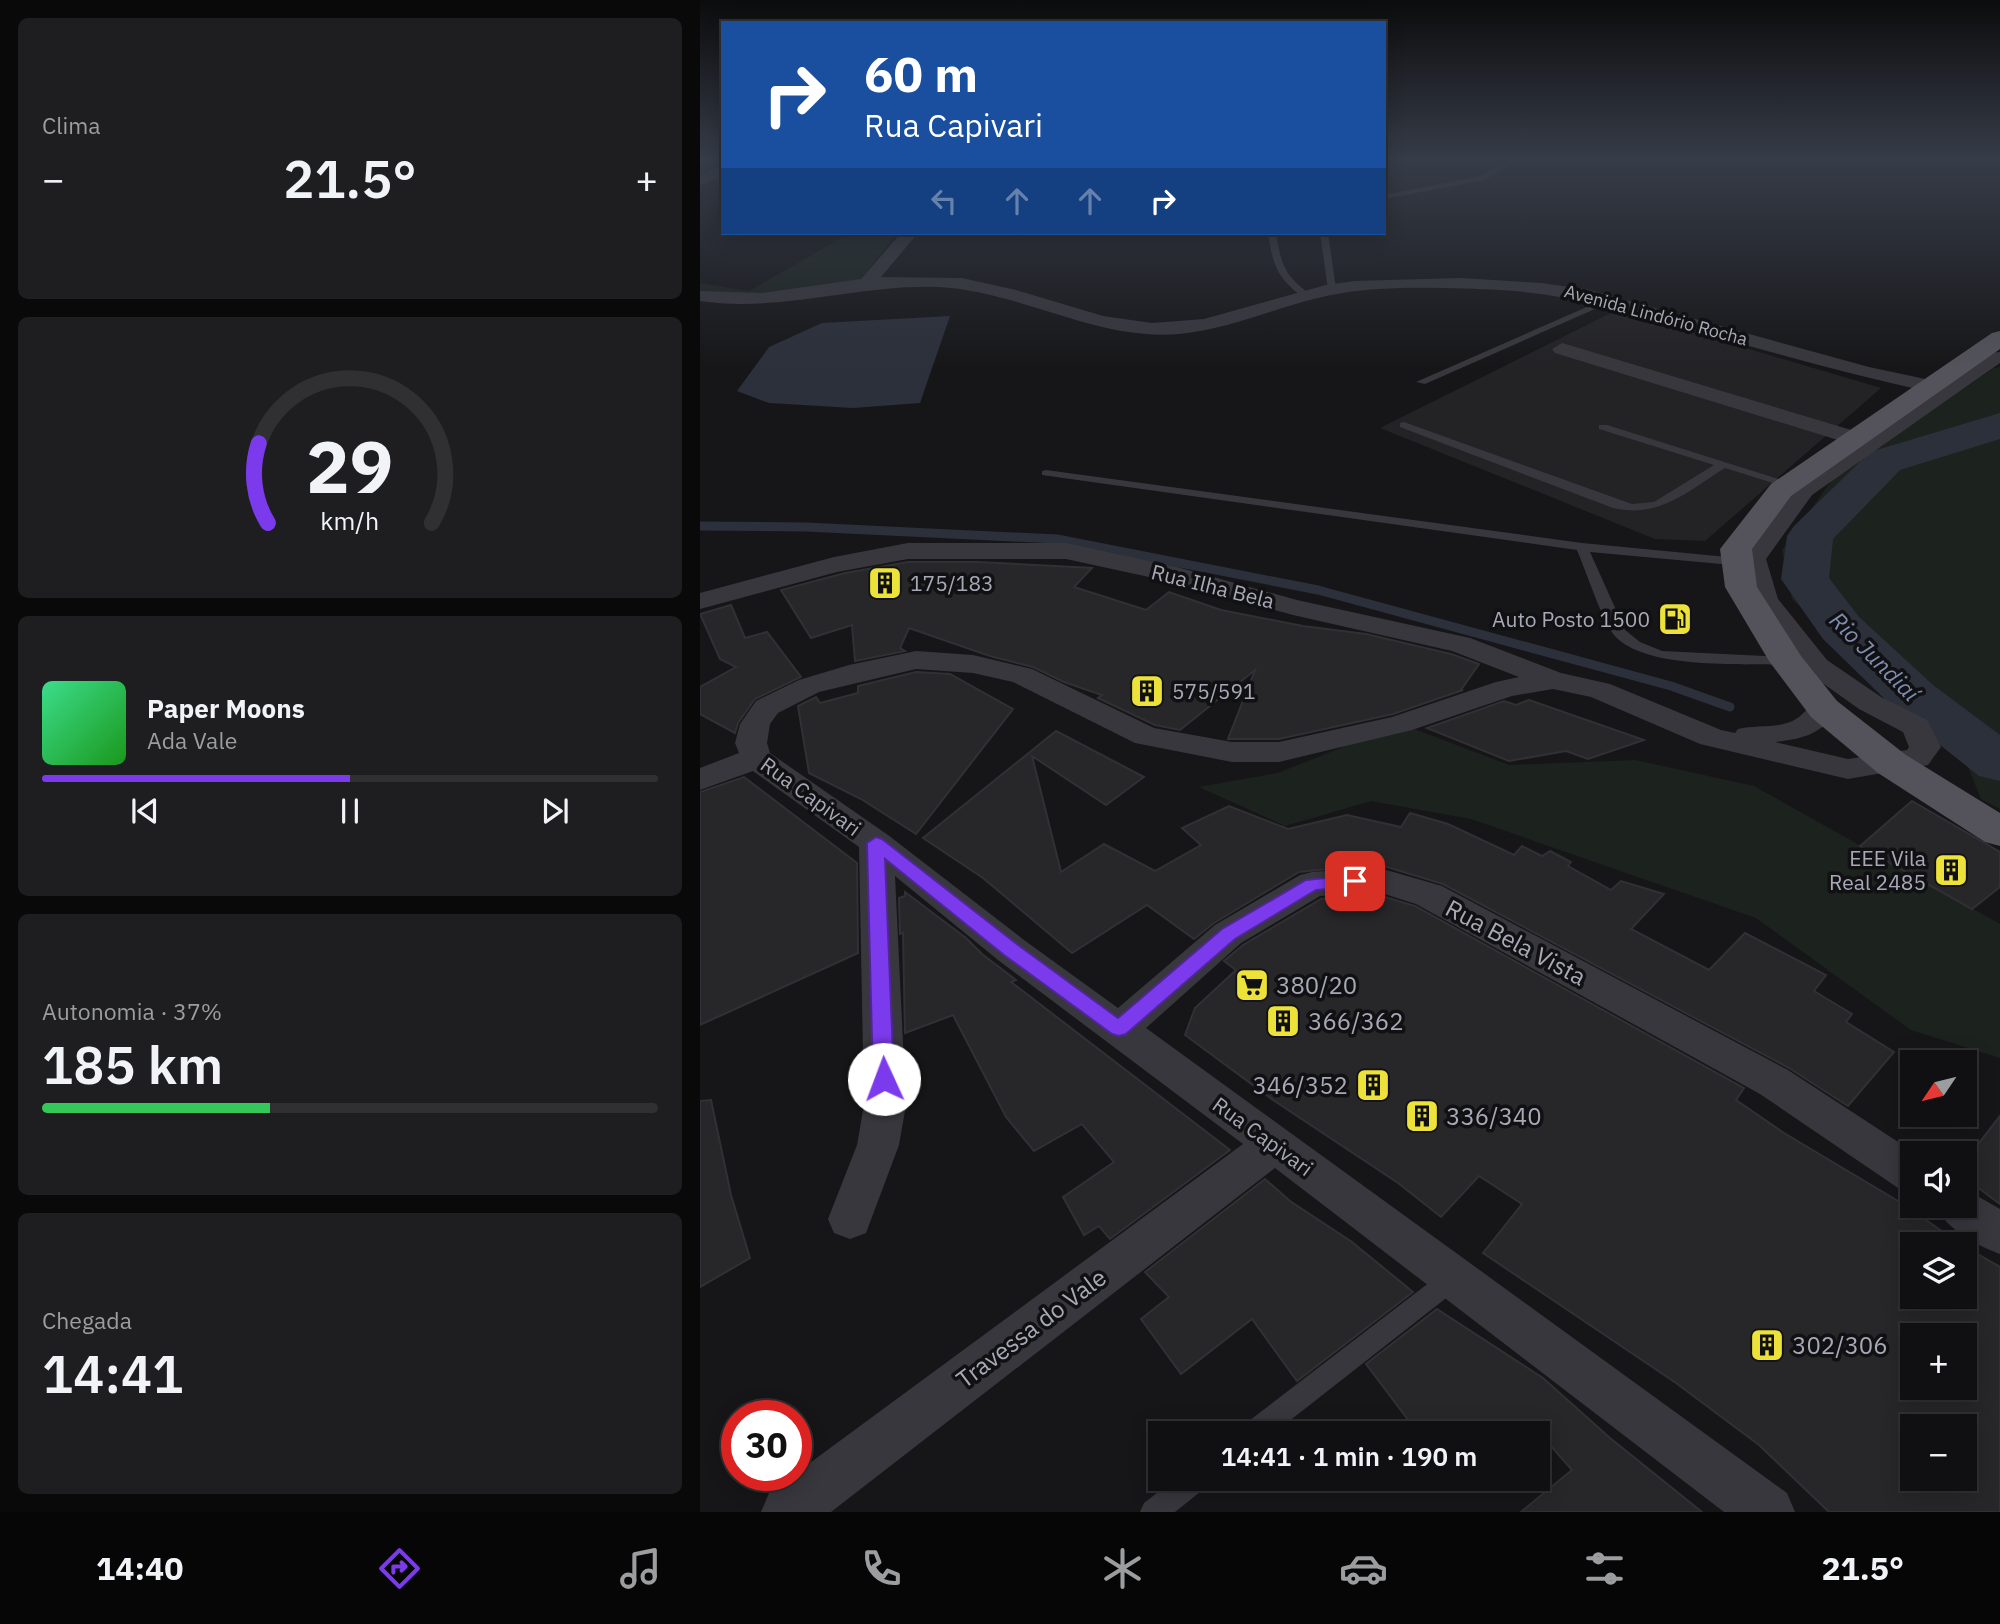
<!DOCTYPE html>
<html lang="pt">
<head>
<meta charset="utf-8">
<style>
  :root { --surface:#101012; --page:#1e1e20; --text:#f1f3f6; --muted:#9c9d9f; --line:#303032; --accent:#7c3aed }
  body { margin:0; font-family:"IBM Plex Sans",sans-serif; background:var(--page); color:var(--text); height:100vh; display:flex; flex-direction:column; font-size:26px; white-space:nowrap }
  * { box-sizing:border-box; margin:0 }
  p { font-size:23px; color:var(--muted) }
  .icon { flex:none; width:38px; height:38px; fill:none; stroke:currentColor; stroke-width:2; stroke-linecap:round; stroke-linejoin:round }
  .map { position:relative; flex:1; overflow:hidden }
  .sheet { display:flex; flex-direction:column; gap:18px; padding:18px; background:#09090a; width:700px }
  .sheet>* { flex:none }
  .top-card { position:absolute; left:21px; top:21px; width:665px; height:214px; border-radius:0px; box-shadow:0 4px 18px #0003,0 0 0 2px var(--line); background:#1a4fa0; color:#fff; overflow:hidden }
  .needle { width:46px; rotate:235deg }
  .buttons { position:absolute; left:1200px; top:1050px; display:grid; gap:14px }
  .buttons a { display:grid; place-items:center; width:77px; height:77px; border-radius:0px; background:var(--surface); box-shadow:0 4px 18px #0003,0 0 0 2px var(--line); font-size:35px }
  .speed { position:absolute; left:21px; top:1400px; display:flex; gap:14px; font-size:35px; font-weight:700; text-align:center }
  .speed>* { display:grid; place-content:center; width:91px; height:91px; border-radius:50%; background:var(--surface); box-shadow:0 4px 18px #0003,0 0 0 2px var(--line); line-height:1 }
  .speed .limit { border:10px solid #d22; background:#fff; color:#111 }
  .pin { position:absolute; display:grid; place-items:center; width:60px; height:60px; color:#fff; margin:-30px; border-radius:14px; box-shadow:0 4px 10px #0006 }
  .me { position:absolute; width:77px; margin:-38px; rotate:358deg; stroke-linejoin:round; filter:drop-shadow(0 0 5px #0008) }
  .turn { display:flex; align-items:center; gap:24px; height:147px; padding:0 28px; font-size:32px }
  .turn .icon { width:91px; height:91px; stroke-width:2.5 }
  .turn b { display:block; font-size:49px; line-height:60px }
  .lanes { display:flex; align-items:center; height:66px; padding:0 28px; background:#0003; justify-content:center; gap:35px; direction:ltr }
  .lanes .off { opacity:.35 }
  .big { font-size:52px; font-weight:600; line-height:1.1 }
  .sheet .widget { flex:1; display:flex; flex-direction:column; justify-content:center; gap:10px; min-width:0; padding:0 24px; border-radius:10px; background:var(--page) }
  .sheet .dial { align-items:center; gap:0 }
  .dial svg { height:182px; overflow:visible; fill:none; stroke:var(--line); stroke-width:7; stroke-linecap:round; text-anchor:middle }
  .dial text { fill:var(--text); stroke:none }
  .song { display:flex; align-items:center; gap:21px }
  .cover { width:84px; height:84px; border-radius:10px; background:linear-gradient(135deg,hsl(150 70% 55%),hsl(120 70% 35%)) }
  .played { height:7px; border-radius:4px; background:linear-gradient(90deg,var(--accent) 50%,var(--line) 50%) }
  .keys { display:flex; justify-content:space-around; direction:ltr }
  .heat { display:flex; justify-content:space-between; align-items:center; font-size:38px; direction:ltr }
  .charge { height:10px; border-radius:5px; background:linear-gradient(90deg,#34c759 37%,var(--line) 0) }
  .trip { position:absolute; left:448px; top:1421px; width:402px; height:70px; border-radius:0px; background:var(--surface); box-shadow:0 4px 18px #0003,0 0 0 2px var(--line); font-weight:600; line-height:70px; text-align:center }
  .dock { display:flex; height:112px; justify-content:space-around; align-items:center; background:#060607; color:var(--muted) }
  .dock .icon { width:49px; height:49px }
  .dock .current { color:var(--accent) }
  .dock b { font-size:32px; color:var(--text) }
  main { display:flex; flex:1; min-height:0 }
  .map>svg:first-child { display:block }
  .built { fill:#232225 }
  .green { fill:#1c231f }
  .water { fill:#2c303b }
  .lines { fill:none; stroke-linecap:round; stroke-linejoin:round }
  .stream { stroke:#2c303b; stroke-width:9 }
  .river { fill:#2c303b; fill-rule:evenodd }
  .building { fill:#272629; stroke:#313034; stroke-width:2; fill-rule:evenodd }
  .service { fill:#38373d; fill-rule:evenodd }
  .minor { fill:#38373d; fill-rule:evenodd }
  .primary { fill:#54535b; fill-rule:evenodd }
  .route { fill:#7c3aed; stroke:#51269a; stroke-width:2 }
  .labels { text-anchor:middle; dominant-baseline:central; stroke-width:7; stroke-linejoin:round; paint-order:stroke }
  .far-street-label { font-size:18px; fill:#a8a9b7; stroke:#111113 }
  .poi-label { font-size:21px; fill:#a8a9b7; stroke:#111113; text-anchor:start }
  .street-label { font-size:21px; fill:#a8a9b7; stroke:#111113 }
  .water-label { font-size:23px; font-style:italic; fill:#808db1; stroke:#111113 }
  .near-street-label { font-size:24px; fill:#a8a9b7; stroke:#111113 }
  .near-poi-label { font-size:24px; fill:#a8a9b7; stroke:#111113; text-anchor:start }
</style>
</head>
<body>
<main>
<section class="sheet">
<div class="widget"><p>Clima</p>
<div class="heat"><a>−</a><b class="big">21.5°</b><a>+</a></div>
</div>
<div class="widget dial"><svg viewBox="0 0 100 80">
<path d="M14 69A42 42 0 1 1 86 69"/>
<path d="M14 69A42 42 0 0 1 10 34" stroke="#7c3aed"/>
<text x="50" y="56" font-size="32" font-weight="700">29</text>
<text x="50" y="72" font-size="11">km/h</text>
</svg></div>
<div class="widget">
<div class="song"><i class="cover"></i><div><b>Paper Moons</b><p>Ada Vale</p></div></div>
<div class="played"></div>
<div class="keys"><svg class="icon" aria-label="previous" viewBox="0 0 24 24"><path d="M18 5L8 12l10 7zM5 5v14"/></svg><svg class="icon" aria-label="pause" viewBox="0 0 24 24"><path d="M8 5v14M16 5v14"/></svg><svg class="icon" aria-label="next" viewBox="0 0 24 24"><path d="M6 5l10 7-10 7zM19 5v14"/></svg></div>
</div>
<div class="widget"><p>Autonomia · 37%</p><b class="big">185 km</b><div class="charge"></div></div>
<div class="widget"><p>Chegada</p><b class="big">14:41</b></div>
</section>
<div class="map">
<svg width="1300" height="1512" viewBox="0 0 1300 1512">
  <rect width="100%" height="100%" fill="#161618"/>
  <path class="built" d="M917 310 1181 388 1005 541 955 539 680 428Z"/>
  <g class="green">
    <path d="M150 233H197L160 280 40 298 0 291V283L49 291Z"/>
    <path d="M1300 367V809L1281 799 1264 757 1092 599 1082 550 1132 480 1294 368Z"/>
    <path d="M701 724 809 765 935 760 1054 786 1300 924V1058L1211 1030 1056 918 771 819 671 801 585 826 499 787 578 773Z"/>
  </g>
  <path class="water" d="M250 316 220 403 153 408 69 403 37 391 69 347 122 323Z"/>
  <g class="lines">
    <path class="stream" d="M0 526 106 527 357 539 618 590 971 686 1030 707"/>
    <path class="river" d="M1300 413V439L1200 470 1133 539 1129 578 1159 617 1233 685 1300 735V781L1279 776 1195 709 1123 639 1081 579 1087 536 1094 526 1170 452Z"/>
  </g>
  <g class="building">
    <path d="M208 562H278L392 568 374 587 446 610 469 592 521 610 603 626 666 634 751 654 779 664 761 690H763L693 714 579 739H528L555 670 480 730 455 725 398 698 402 695 364 682 333 667 290 656 209 628 200 648 205 651 155 661 152 625 111 638 81 590 145 573Z"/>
    <path d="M31 605 45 638 67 632 101 677 55 699 38 723 35 733 0 714V687L36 667 20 659 0 614Z"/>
    <path d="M216 672 250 674 313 709 216 834 161 799 109 773 98 706 116 697 120 703 158 693V686Z"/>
    <path d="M829 700 944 740 888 759 866 751 809 761 727 728 804 701 816 705Z"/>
    <path d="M356 731 444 777 406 805 332 756 361 872 404 844 455 871 501 845 482 828 529 806 588 829 647 815 701 827 710 813 748 824 814 855 822 846 842 856 850 851 871 862 868 866 911 890 921 881 964 894 931 929 1009 970 1045 933 1126 975 1114 991 1152 1014 1146 1022 1194 1052 1148 1106 1089 1068 743 884 677 864 599 872 514 923 494 939 447 905 372 953 283 878 223 838Z"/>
    <path d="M44 777 157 863 158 953 0 1025V792Z"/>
    <path d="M1212 801 1300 852V887L1272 909 1160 846Z"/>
    <path d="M205 892 266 938 282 954 316 980 311 982 530 1150 410 1239 399 1226 384 1235 363 1197 414 1162 382 1124 334 1151 306 1117 253 1015 205 1033 203 933 200 934 199 898 205 896Z"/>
    <path d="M675 894 715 906 1044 1088 1036 1100 1084 1133 1198 1201 1261 1244H1213V1297H1265V1247L1300 1267V1512H1129L1059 1445 976 1383 783 1253 822 1204 779 1176 741 1217 698 1183 573 1100 485 1035 495 1008 536 970 524 961 543 945 621 899ZM1213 1335H1265V1388H1213ZM1213 1426H1265V1479H1213Z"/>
    <path d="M11 1100 31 1195 50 1258 0 1287V1101Z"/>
    <path d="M1300 1116V1204L1265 1178V1161Z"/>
    <path d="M565 1179 590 1201 652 1242 713 1292 597 1381 552 1319 481 1374 441 1319 469 1297 445 1272Z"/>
    <path d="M737 1309 843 1378 910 1438 1002 1512H821L872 1470 836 1429 832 1433H718L666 1364Z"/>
  </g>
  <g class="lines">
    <g class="service">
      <path d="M814 157H823L785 180 684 199V195L780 176Z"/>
      <path d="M568 233H576C581 264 584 275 610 294V298H604C577 278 573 266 568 233Z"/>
      <path d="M620 233H628L636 289 632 292 628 289Z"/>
      <path d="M905 299 913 301 725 384 716 382Z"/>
      <path d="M704 422 932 504 954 502 1014 465 899 429V425H907L1101 486 1095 490 1025 468C988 491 959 519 913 508L700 427V423Z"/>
      <path d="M346 470 882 543 1048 559V565L1043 566 890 552 925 630 940 642 962 651 1087 657 1094 661 1087 665C1042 663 944 670 914 635 903 622 885 569 877 550L342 475V471Z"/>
      <path d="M751 1269 759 1272 763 1280 759 1288 574 1433H541L545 1424 743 1272Z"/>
      <path d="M475 1479H509L505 1488 475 1512H440L444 1503Z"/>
    </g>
    <g class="minor">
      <path d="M23 166V176L0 185V175Z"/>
      <path d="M201 233H218L181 277 262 278 316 290 403 316 452 323 504 319 626 285 654 281 760 278 842 283 890 290 1169 367 1244 383 1288 353 1300 352V363L1112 495 1066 559 1078 599 1127 660 1181 697 1227 720 1241 747 1228 765 1148 779 1000 744 891 697 853 689 812 696 712 730 579 762H532L435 743 313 682 273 673 216 669 119 692 78 713 70 724 67 743 70 753 188 835 324 940 418 1008 515 925 600 875 612 872 676 867 742 886 1088 1070 1215 1153H1213V1194L1198 1188 1060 1094 716 904 675 891 620 896 541 943 446 1028 1087 1493 1095 1512H1024L575 1168 131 1512H61L69 1493 543 1144 298 960 195 876 206 1105 199 1145 166 1233 150 1239 134 1233 128 1219 157 1145 164 1105 159 847 53 771 0 790V768L39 753 35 743 40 724 56 701 99 680 149 665 216 651 273 655 332 669 454 728 532 742H579L692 717 796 682 819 677 752 651 593 615 472 582 366 559H208L137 572 0 609V593L134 557 208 543H366L477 567 597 600 770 638 861 673 910 684 1021 730 1035 733 1038 729C1054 725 1075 728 1090 722 1110 714 1108 696 1135 703L1139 709C1122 734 1103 739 1075 742L1148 759 1207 750 1209 747 1203 732 1159 709 1107 672 1052 600 1040 559 1096 485 1154 445 855 353 852 349 862 343 869 345 1168 435 1230 392C1152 375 1075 353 998 332 933 313 870 294 801 290 752 288 686 285 637 294 584 303 534 329 479 334 395 341 321 291 238 287 158 284 80 313 0 301V291L62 293 161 279Z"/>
      <path d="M1265 1189 1300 1209V1254C1276 1245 1246 1229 1236 1206H1265Z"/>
    </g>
    <path class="primary" d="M1300 331V349L1091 496 1052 549 1057 587 1101 656 1137 701 1206 755 1300 813V846L1285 842 1178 773 1111 717 1069 661 1025 587 1020 549 1071 484 1292 333Z"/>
  </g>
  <linearGradient id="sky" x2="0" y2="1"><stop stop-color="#0c0c0d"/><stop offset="0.43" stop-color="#363c48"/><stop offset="1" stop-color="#363c48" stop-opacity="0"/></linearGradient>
  <rect width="1300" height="369" fill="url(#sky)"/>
  <path class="route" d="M176 837 182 839 318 945 418 1018 522 929 606 880 655 875 664 881 655 887 616 890 535 939 426 1034 419 1036 412 1034 304 955 185 859 194 1079 191 1085 184 1087 176 1085 173 1079 167 843Z"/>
  <defs>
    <g id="building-square" transform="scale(1.75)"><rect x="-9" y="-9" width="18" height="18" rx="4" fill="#ede239" stroke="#111113"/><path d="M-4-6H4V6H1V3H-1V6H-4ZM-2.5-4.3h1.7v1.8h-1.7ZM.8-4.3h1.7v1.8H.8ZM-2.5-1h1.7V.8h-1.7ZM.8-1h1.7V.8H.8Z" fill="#111"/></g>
    <g id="fuel-square" transform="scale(1.75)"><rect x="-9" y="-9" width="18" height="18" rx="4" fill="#ede239" stroke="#111113"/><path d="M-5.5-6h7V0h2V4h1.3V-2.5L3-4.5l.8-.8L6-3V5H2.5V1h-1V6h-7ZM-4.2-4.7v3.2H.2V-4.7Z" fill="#111"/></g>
    <g id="supermarket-square" transform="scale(1.75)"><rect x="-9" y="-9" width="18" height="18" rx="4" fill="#ede239" stroke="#111113"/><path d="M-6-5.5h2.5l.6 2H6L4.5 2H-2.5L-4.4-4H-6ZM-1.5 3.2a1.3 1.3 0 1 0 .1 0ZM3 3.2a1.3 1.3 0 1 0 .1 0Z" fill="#111"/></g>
  </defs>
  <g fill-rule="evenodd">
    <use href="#building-square" x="185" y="583"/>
    <use href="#fuel-square" x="975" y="619"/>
    <use href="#building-square" x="447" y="691"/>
    <use href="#building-square" x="1251" y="870"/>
    <use href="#supermarket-square" x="552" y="985"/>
    <use href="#building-square" x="583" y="1021"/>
    <use href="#building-square" x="673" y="1085"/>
    <use href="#building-square" x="722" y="1116"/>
    <use href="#building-square" x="1067" y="1345"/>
  </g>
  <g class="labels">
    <g class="far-street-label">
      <text transform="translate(956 315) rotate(15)">Avenida Lindório Rocha</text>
    </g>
    <g class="poi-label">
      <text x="210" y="583">175/183</text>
      <text x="950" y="619" text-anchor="end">Auto Posto 1500</text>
      <text x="472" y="691">575/591</text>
      <text x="1226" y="858" text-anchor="end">EEE Vila<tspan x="1226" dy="24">Real 2485</tspan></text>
    </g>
    <g class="street-label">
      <text transform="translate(513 586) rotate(14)">Rua Ilha Bela</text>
      <text transform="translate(111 796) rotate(36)">Rua Capivari</text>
      <text transform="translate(563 1136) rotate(36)">Rua Capivari</text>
    </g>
    <g class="water-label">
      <text transform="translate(1175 656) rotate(45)">Rio Jundiaí</text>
    </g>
    <g class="near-street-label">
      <text transform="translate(816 942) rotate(28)">Rua Bela Vista</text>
      <text transform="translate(331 1328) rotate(-37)">Travessa do Vale</text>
    </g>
    <g class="near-poi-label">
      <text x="576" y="985">380/20</text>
      <text x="608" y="1021">366/362</text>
      <text x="648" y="1085" text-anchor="end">346/352</text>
      <text x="746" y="1116">336/340</text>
      <text x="1092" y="1345">302/306</text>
    </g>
  </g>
</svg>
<div class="buttons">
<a><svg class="needle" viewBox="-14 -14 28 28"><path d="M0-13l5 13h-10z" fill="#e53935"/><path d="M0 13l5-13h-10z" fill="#9c9d9f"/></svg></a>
<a><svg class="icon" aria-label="sound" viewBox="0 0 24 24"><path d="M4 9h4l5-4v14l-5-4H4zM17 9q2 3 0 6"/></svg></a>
<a><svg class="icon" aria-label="layers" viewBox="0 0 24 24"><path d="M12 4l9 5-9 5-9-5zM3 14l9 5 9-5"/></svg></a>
<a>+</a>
<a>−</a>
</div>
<div class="speed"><div class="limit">30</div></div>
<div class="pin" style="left:655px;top:881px;background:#d93025"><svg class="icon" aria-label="arrive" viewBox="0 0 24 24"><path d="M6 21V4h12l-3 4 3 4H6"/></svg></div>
<svg class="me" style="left:184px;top:1079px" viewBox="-20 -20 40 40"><circle r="19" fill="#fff"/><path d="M0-13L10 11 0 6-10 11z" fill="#7c3aed"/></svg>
<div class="trip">14:41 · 1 min · 190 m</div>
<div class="top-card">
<div class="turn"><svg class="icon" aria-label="right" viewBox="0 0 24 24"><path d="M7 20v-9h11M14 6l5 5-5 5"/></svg><div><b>60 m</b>Rua Capivari</div></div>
<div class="lanes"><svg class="icon off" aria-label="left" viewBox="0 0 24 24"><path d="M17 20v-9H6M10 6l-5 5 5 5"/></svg><svg class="icon off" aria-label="ahead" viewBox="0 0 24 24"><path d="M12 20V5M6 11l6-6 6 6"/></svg><svg class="icon off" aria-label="ahead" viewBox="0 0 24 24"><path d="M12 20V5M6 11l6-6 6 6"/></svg><svg class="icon" aria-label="right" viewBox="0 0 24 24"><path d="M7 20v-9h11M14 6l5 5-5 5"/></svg></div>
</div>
</div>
</main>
<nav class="dock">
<b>14:40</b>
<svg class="icon current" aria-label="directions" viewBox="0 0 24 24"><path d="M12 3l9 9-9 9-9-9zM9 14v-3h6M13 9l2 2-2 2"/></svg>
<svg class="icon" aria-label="music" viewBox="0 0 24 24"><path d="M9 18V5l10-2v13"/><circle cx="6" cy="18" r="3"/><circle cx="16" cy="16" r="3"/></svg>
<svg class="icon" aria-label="phone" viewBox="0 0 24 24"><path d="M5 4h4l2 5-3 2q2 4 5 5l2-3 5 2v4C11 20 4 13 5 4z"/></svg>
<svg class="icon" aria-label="climate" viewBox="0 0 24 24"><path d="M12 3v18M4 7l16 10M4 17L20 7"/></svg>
<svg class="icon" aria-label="car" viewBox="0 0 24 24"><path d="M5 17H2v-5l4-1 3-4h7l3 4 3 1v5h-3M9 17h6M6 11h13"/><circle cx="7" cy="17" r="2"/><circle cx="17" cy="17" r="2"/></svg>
<svg class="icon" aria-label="filters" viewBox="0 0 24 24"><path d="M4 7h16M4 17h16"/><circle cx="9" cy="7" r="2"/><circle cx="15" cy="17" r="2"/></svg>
<b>21.5°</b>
</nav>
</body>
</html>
